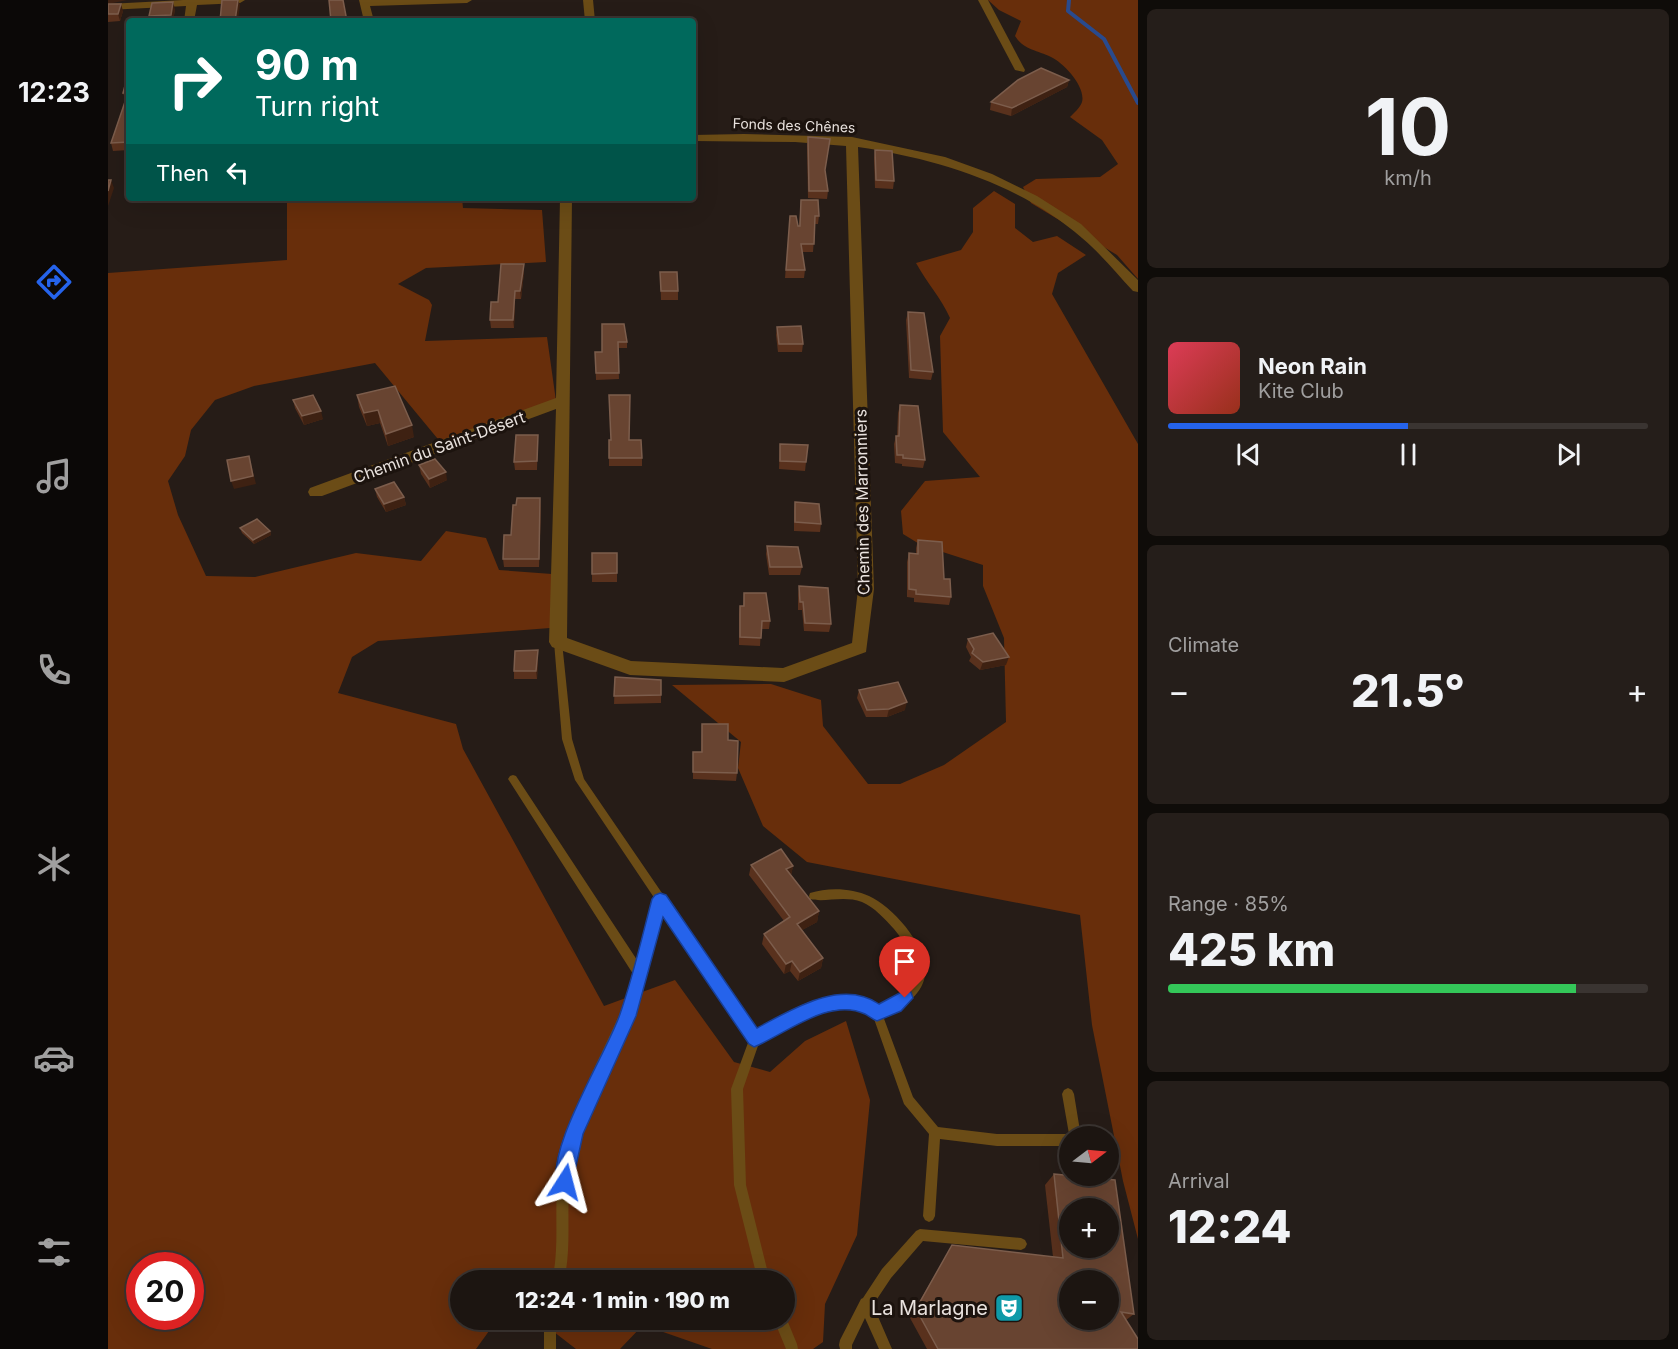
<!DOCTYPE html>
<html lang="en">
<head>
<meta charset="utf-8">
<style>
  :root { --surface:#1c1511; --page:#251e1a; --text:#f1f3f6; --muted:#a09f9f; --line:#3a3431; --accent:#2563eb }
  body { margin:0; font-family:Inter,sans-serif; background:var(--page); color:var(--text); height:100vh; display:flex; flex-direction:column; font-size:22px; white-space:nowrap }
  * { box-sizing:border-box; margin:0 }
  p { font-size:20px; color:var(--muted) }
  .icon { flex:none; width:33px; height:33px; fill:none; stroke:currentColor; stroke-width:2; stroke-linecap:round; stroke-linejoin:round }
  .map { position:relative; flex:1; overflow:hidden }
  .panel { display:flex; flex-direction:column; gap:9px; padding:9px; background:#0f0c09; width:540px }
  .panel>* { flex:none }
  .guide { position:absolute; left:18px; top:18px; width:570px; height:183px; border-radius:6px; box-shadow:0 6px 24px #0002,0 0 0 2px var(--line); background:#00695c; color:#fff; overflow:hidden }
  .needle { width:39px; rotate:74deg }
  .controls { position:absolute; left:951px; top:1126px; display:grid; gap:12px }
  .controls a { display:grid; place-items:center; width:60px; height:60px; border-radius:50%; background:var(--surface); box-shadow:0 6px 24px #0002,0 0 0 2px var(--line); font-size:30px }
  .speed { position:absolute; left:18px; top:1252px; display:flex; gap:12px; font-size:30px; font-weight:700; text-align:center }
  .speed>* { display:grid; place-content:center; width:78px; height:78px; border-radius:50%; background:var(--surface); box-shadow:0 6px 24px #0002,0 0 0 2px var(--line); line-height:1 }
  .speed .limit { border:9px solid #d22; background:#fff; color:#111 }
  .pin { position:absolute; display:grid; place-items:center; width:51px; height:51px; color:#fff; margin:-62px -26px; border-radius:50% 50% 50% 0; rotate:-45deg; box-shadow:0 0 6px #0007 }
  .pin .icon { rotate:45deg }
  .me { position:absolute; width:66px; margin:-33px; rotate:9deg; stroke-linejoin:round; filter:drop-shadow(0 0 4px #0008) }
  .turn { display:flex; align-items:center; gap:21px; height:126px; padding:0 30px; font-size:27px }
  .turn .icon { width:78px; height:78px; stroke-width:2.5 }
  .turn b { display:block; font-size:42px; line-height:51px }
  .then { display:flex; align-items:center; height:57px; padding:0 30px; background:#0003; gap:12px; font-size:22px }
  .big { font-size:45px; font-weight:800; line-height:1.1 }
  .panel .widget { flex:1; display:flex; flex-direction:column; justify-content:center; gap:9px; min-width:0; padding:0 21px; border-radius:9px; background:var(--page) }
  .panel .dial { align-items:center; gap:0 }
  .dial b { font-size:78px; line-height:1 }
  .song { display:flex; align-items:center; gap:18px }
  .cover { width:72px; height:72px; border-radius:9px; background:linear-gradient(135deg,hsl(350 70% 55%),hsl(10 70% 35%)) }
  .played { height:6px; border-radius:3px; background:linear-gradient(90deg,var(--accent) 50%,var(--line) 50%) }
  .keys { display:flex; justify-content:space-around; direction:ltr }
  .heat { display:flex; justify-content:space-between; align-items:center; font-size:33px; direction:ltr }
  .charge { height:9px; border-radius:4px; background:linear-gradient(90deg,#34c759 85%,var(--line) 0) }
  .trip { position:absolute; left:342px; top:1270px; width:345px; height:60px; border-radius:30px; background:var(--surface); box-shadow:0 6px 24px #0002,0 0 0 2px var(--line); font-weight:800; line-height:60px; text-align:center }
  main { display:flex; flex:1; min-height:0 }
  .menu { display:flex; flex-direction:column; width:108px; justify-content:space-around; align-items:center; background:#0b0807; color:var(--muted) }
  .menu .icon { width:42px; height:42px }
  .menu .on { color:var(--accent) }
  .menu b { font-size:27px; color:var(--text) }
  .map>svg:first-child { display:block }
  .green { fill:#682e0b; fill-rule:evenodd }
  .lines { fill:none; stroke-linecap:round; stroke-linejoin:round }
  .stream { stroke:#294a8d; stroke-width:4 }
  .lane { fill:#6b4c16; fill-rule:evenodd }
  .street { fill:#6b4c16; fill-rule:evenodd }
  .wall { fill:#59311d }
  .shaded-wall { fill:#3e2112 }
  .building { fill:#684431; stroke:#7c5d4c; stroke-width:1.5; fill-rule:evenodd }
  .route { fill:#2563eb; stroke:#184099; stroke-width:1.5 }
  .labels { text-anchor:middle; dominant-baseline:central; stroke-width:6; stroke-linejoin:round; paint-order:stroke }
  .far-street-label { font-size:14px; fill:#e9e2de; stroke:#1c130e }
  .street-label { font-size:16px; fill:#e9e2de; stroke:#1c130e }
  .near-poi-label { font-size:20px; fill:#e9e2de; stroke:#1c130e; text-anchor:end }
</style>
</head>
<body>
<main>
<nav class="menu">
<b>12:23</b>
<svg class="icon on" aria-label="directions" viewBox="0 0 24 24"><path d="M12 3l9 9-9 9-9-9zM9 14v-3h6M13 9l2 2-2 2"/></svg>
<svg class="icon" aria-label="music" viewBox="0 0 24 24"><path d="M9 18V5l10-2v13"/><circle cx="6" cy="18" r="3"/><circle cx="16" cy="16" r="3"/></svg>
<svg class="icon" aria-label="phone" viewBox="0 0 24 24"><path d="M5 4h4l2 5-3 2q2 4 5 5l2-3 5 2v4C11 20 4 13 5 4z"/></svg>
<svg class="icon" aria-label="climate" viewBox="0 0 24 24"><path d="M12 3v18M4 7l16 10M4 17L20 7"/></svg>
<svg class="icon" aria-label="car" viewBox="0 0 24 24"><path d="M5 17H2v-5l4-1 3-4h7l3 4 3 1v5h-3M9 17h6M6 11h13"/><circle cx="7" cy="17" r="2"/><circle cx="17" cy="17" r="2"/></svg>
<svg class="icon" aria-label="filters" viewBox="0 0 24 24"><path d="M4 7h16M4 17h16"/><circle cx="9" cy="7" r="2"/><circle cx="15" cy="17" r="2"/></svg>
</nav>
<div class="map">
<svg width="1030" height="1349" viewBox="0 0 1030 1349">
  <rect width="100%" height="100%" fill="#261c17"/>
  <g class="green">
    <path d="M880 0H1030V279L1009 255 923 203 915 187 928 179 992 177 1010 164 994 140 962 117C966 113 972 108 974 102 978 87 956 63 943 57 929 50 916 50 907 36L913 21 891 10Z"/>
    <path d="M886 191 907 204V228L925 242 949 236 978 255 950 273 944 294 1030 444V1239L1015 1181 984 1025 972 915 699 862 655 826 630 768 633 742 564 685 663 684 713 700 715 726 760 784H792L836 765 898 722 896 638 875 586V565L813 545 795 534 793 511 817 481 872 477 835 432 832 336 842 318C833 298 819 283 808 263L853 250 865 232V208Z"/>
    <path d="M179 198H354L355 208 434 210 438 262 318 268 290 284 321 300 324 305 317 341 439 337 448 401 334 444 267 363 146 386 107 400 83 430 77 456 60 481 70 515 98 576 147 577 248 553 313 561 338 531 378 538 391 570 444 574 442 628 270 641 244 657 230 693 348 724 355 749 496 1006 567 980 626 1062 662 1072 697 1041 738 1021 762 1100 749 1235 717 1304 715 1342 705 1349H604L535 1325 512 1349H468L437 1325 424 1320H676V1281H352V1320H389L368 1349H0V273L179 260ZM32 1266H82V1317H32Z"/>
  </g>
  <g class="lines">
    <path class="stream" d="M961 0 960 11 996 39 1030 103"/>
    <g class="lane">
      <path d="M450 639 454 642 464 739 476 779 649 1032C688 1010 725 986 769 1008 814 987 817 966 786 929 777 919 766 907 754 902 735 895 717 903 702 899L701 896 702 893C720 887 744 888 761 896 786 907 825 952 816 980 810 999 792 1008 775 1016L805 1097 830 1127 889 1134H961L954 1094 956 1090 960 1088 964 1090 966 1094 973 1137H962V1146H889L832 1139 827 1216 825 1220 821 1222 817 1220 815 1216 821 1134 796 1104 765 1016C723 996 687 1022 651 1043L635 1089 638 1185 662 1281H650L626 1185 623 1089 641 1040 554 911C547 942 541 973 529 1003 510 1049 484 1093 470 1141 467 1153 463 1164 462 1177 458 1212 464 1246 456 1281H444C453 1242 444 1202 452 1163 466 1097 504 1039 527 977L402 782 400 779 402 776 405 775 408 776 531 963 547 899 467 780 454 739 446 642Z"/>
      <path d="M812 1229 913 1238 917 1240 919 1244 917 1248 913 1250 815 1241 783 1278 765 1305 784 1349H771L757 1318 744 1345V1349H732L731 1345 732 1340 753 1299 755 1298 774 1269 808 1231Z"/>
      <path d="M677 1315 689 1344 690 1349H678L666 1320H676Z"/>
      <rect x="436" y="1320" width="12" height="29"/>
    </g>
    <g class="street">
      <path d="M75 0H137L132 3 89 5 86 21H76L78 6 0 10V4Z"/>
      <path d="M251 0H364L359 3 262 6 266 21H256Z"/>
      <path d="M475 0H485L487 21H477Z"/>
      <path d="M870 0H880L917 70 916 72 907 70Z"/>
      <path d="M636 134 744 137 837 157 884 174 929 196 973 224 1030 280V292L1025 291C1008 273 993 254 974 238 912 184 830 159 750 147L766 589 758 652 676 682 522 675 444 647 441 642 448 409 214 496H202L200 492 202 488 448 398 452 198H464L459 638 523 661 675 668 744 643 750 589 738 146 687 142 585 141V135Z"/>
    </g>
  </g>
  <g class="wall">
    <path d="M0 4 15 11 12 21 0 22Z"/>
    <path d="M67 9 65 21H43L41 16Z"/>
    <path d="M21 71V150L5 151 3 143 18 101 15 93Z"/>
    <path d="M961 80 959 87 903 116 882 110 883 102Z"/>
    <path d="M700 137 717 171 720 191 719 199 700 198 699 145Z"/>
    <path d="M767 150 786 181 785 189 767 188 766 158Z"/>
    <path d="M693 200 711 216 710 224H707L705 252H694L697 270 696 278H677L682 216 690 226H691Z"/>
    <path d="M416 264V272L413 299H407L406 328H383L382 320 390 302Z"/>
    <path d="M552 272 570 291V300H553Z"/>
    <path d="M800 312 825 372 823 380 801 378 798 320Z"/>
    <path d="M494 324 519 342V348H510L511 379 488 380 487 352H494Z"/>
    <path d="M669 327 695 344 694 352H670L668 335Z"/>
    <path d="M249 395 306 437 280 446 272 423 259 426 251 407Z"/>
    <path d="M185 400 215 419 196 425 187 408Z"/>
    <path d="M792 405 817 460 815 468 794 466V464L787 463 786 444 788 436H789L790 413Z"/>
    <path d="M430 435 429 470H407L406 462Z"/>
    <path d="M501 440H521L534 458V466H501Z"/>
    <path d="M672 444 700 445 697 471 671 469Z"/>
    <path d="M311 465 339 480 322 488 313 474Z"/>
    <path d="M267 489 296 497 298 505 278 512 269 497Z"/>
    <path d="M687 502 713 524 712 532 686 531V511Z"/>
    <path d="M408 505 433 506 431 567H396L395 559 403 535Z"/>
    <path d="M132 528 162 531 163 535 146 544 134 533Z"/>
    <path d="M810 540 836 579 843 597 841 605 806 602V598L799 597V562L801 553 808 554V548Z"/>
    <path d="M659 546 694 567 692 575H661L658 554Z"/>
    <path d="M509 573V582H484V574Z"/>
    <path d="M691 586 723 624 721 632 696 631 694 610H690V595Z"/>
    <path d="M636 593 662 621 661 629H653L652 646 631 645V614L632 606H635Z"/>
    <path d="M860 639 898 665 872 670 861 661 863 657 858 647Z"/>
    <path d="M430 650V658L429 679H406V671Z"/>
    <path d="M507 677 553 680V703L506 704Z"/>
    <path d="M751 690 797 710 779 717H758L749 698Z"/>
    <path d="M594 724 620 740 629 773 628 781 585 779V752H593Z"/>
    <path d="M643 865 685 866 683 875 711 911 709 922 694 930 715 958 713 968 690 981 682 971 676 974 654 944 656 934 676 921 641 875Z"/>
    <path d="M946 1174 1026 1314 1018 1320 1030 1349H819L802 1318 844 1245 945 1257 937 1185Z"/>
  </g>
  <g class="shaded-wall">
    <path d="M0 0H19L0 4Z"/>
    <path d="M130 0 132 5 130 21H127Z"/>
    <path d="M65 2 67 9 65 21 63 15Z"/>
    <path d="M13 4 15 11 12 21 10 14Z"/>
    <path d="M961 80 959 87 903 116 904 108Z"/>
    <path d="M3 180 6 188 0 206V191Z"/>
    <path d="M416 264V272L413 299 412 291Z"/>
    <path d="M407 291V299L406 328 405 320Z"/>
    <path d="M270 410 272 423 259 426 256 413Z"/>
    <path d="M213 411 215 419 196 425 194 416Z"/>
    <path d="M304 425 306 437 280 446 278 434Z"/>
    <path d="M141 456 148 484 126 489 123 481Z"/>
    <path d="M338 472 339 480 322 488 321 479Z"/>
    <path d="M296 497 298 505 278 512 276 504Z"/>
    <path d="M432 498 433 506 431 567V559Z"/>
    <path d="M162 531 163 535 146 544 145 540Z"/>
    <path d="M430 650V658L429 679 428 671Z"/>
    <path d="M901 657 898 665 872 670 875 662Z"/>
    <path d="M799 702 797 710 779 717 781 709Z"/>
    <path d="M685 866 683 876 678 869Z"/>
    <path d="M711 911 709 922 687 934 689 924Z"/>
    <path d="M715 958 713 968 690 981 692 972Z"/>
    <path d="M684 961 682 971 676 974 678 964Z"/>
  </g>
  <g class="building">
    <path d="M114 0H130L127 21H112Z"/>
    <path d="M221 0H235L238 16 237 21H223Z"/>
    <path d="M65 2 63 15 41 16 44 3Z"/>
    <path d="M0 4H13L10 14H0Z"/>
    <path d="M933 68 961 80 904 108 883 102 910 80Z"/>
    <path d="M21 71V142L3 143 20 93H15Z"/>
    <path d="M700 137 722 139 717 170 720 191H701Z"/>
    <path d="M767 150 784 151 786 181 768 180Z"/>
    <path d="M0 180H3L0 191Z"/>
    <path d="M693 200H710L711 216H707L706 244H693L697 270H678L682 216H688L690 226H692Z"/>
    <path d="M393 264H416L412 291H407L405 320H382L383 302H390Z"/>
    <path d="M552 272H569L570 291H553Z"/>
    <path d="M800 312 816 313 825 372 803 370Z"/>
    <path d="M494 324H516L519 342H510L511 373H488L487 352H494Z"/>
    <path d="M693 326 695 344H671L669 327Z"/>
    <path d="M287 386 304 425 278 434 270 410 256 413 249 395Z"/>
    <path d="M205 395 213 411 194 416 185 400Z"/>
    <path d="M501 395H522L521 440H533L534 458H501V440H503Z"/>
    <path d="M792 405 810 406 817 460 795 458V455H789L788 436H791Z"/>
    <path d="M408 435H430L429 461 406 462Z"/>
    <path d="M672 444 700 445 698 462 672 461Z"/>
    <path d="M141 456 145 476 123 481 119 460Z"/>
    <path d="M327 459 338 472 321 479 311 465Z"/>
    <path d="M286 482 296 497 276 504 267 489Z"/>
    <path d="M409 498H432L431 559H395L396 535H403L405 505H408Z"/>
    <path d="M687 502 711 504 713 524 687 522Z"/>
    <path d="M149 519 162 531 145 540 132 528Z"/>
    <path d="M810 540 834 542 836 579H842L843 597 808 594V590L801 589V553L810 554Z"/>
    <path d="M659 546 690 547 694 567H662Z"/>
    <path d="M484 553H509V573L484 574Z"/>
    <path d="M691 586 720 588 723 624 697 623 695 602H692Z"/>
    <path d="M636 593H658L662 621H654L653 638 632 637V606H636Z"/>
    <path d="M885 633 901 657 875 662 864 653 866 649 860 639Z"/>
    <path d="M430 650 428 671H406L407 651Z"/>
    <path d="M507 677 553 680V695L506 696Z"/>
    <path d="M790 682 799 702 781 709 759 710 751 690Z"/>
    <path d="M594 724H620V740L630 741 629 773 585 772V752H594Z"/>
    <path d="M673 849 685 866 678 869 711 911 689 924 715 958 692 972 684 961 678 964 656 934 682 917 643 865Z"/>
    <path d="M946 1174 1007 1180 1026 1314 1013 1312 1030 1339V1349H830L808 1309 844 1245 955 1258ZM962 1209H1000V1248H962ZM962 1281H1000V1320H962Z"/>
  </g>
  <path class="route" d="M552 893 558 895 649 1028C683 1010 733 978 771 1004L797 990 803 992 805 998 793 1011 769 1021C764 1019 761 1016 757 1014 721 997 678 1034 646 1047L641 1044 555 917 528 1016 475 1134 463 1189 457 1191 450 1189C435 1152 499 1053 512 1014 525 977 534 937 544 899L547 895Z"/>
  <defs>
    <g id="theatre-square" transform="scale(1.5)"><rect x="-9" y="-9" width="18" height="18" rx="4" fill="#0f9aa8" stroke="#1c130e"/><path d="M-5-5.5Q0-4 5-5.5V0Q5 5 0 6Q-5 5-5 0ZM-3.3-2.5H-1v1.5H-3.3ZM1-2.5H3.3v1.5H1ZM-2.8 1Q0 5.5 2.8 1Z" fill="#fff"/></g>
  </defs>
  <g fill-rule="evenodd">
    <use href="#theatre-square" x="901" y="1308"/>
  </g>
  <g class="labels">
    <g class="far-street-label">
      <text transform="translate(686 125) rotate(2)">Fonds des Chênes</text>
    </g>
    <g class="street-label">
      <text transform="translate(331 447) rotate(-20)">Chemin du Saint-Désert</text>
      <text transform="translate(754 502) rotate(-91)">Chemin des Marronniers</text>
    </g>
    <g class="near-poi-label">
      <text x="880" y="1308">La Marlagne</text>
    </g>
  </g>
</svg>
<div class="controls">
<a><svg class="needle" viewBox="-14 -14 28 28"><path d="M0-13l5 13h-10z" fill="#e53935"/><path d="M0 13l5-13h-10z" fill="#a09f9f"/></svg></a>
<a>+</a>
<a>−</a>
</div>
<div class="speed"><div class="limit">20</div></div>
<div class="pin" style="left:797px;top:998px;background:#d93025"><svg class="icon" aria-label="arrive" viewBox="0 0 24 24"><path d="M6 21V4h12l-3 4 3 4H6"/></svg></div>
<svg class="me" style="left:457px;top:1182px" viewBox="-20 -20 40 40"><path d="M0-17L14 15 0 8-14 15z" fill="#2563eb" stroke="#fff" stroke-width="4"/></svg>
<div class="trip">12:24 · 1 min · 190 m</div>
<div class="guide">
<div class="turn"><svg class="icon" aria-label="right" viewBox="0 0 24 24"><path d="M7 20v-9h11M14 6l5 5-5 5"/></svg><div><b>90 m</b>Turn right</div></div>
<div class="then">Then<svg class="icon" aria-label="left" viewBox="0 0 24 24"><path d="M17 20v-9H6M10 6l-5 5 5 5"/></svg></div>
</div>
</div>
<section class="panel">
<div class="widget dial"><b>10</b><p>km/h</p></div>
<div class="widget">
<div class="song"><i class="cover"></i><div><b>Neon Rain</b><p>Kite Club</p></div></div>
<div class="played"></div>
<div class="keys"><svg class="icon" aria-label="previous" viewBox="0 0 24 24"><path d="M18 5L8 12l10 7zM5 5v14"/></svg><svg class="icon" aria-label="pause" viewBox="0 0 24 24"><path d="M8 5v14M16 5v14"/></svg><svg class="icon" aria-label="next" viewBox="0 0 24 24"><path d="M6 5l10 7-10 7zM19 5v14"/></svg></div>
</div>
<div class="widget"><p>Climate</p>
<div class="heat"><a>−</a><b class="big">21.5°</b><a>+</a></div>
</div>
<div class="widget"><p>Range · 85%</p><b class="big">425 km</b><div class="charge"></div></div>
<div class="widget"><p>Arrival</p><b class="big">12:24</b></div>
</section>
</main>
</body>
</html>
